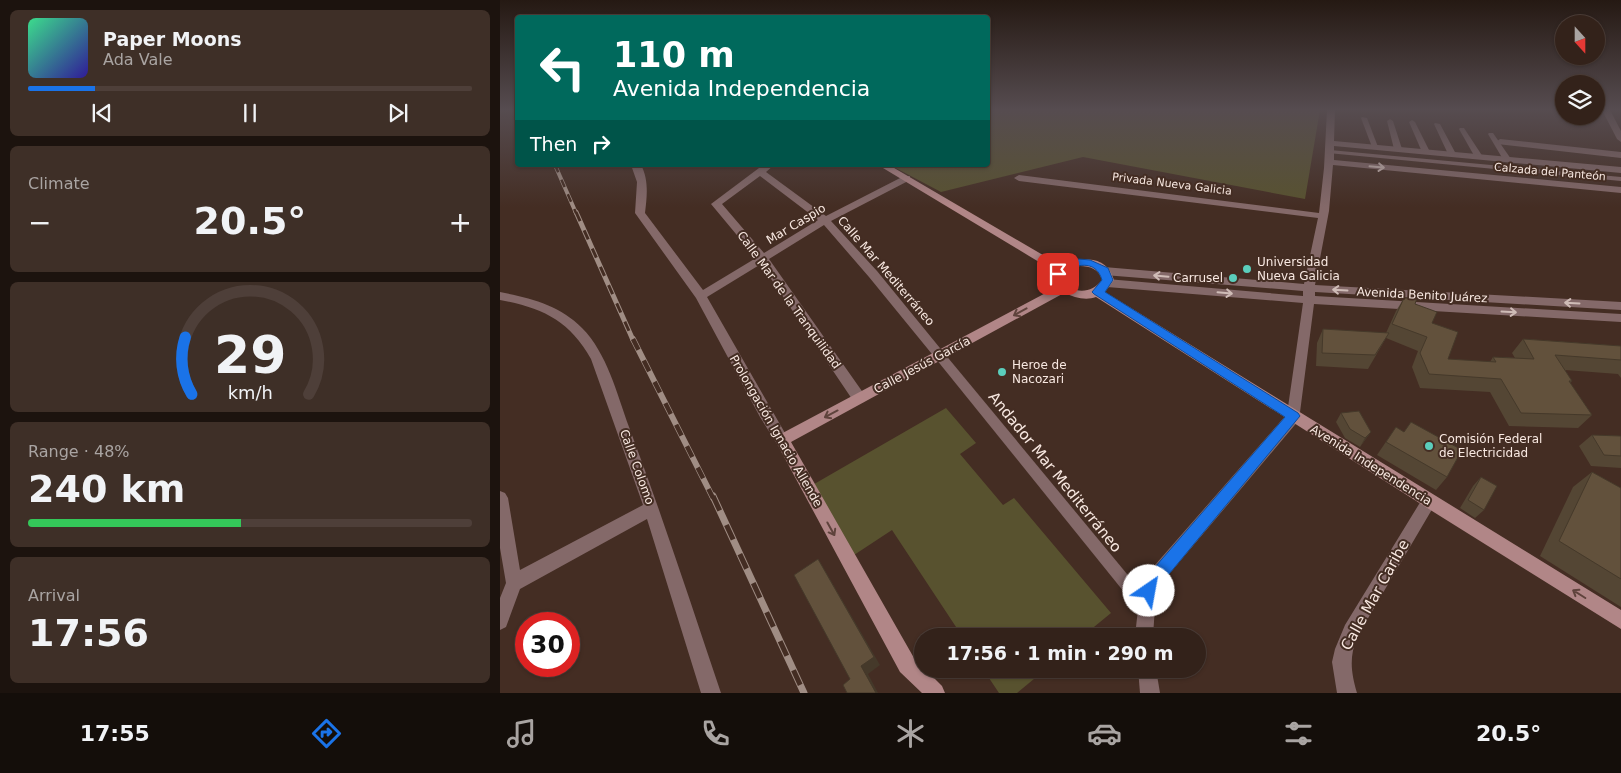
<!DOCTYPE html>
<html lang="en">
<head>
<meta charset="utf-8">
<style>
  :root { --surface:#33221a; --page:#3e2f27; --text:#f1f3f6; --muted:#a9a4a2; --line:#4e3f39; --accent:#1a73e8 }
  body { margin:0; font-family:"DejaVu Sans",sans-serif; background:var(--page); color:var(--text); height:100vh; display:flex; flex-direction:column; font-size:19px; white-space:nowrap }
  * { box-sizing:border-box; margin:0 }
  p { font-size:16px; color:var(--muted) }
  .icon { flex:none; width:28px; height:28px; fill:none; stroke:currentColor; stroke-width:2; stroke-linecap:round; stroke-linejoin:round }
  .map { position:relative; flex:1; overflow:hidden }
  .drawer { display:flex; flex-direction:column; gap:10px; padding:10px; background:#1c130e; width:500px }
  .drawer>* { flex:none }
  .hud { position:absolute; left:15px; top:15px; width:475px; height:152px; border-radius:5px; box-shadow:0 1px 4px #0004,0 0 0 1px var(--line); background:#00695c; color:#fff; overflow:hidden }
  .needle { width:32px; rotate:159deg }
  .fabs { position:absolute; left:1055px; top:15px; display:grid; gap:10px }
  .fabs a { display:grid; place-items:center; width:50px; height:50px; border-radius:50%; background:var(--surface); box-shadow:0 1px 4px #0004,0 0 0 1px var(--line); font-size:25px }
  .speed { position:absolute; left:15px; top:612px; display:flex; gap:10px; font-size:25px; font-weight:700; text-align:center }
  .speed>* { display:grid; place-content:center; width:65px; height:65px; border-radius:50%; background:var(--surface); box-shadow:0 1px 4px #0004,0 0 0 1px var(--line); line-height:1 }
  .speed .limit { border:8px solid #d22; background:#fff; color:#111 }
  .pin { position:absolute; display:grid; place-items:center; width:42px; height:42px; color:#fff; margin:-21px; border-radius:10px; box-shadow:0 2px 8px #0006 }
  .me { position:absolute; width:55px; margin:-28px; rotate:33deg; stroke-linejoin:round; filter:drop-shadow(0 0 4px #0008) }
  .turn { display:flex; align-items:center; gap:18px; height:105px; padding:0 15px; font-size:22px }
  .turn .icon { width:65px; height:65px; stroke-width:2.5 }
  .turn b { display:block; font-size:35px; line-height:42px }
  .then { display:flex; align-items:center; height:48px; padding:0 15px; background:#0003; gap:10px; font-size:19px }
  .big { font-size:38px; font-weight:800; line-height:1.1 }
  .drawer .widget { flex:1; display:flex; flex-direction:column; justify-content:center; gap:8px; min-width:0; padding:0 18px; border-radius:8px; background:var(--page) }
  .drawer .dial { align-items:center; gap:0 }
  .dial svg { height:130px; overflow:visible; fill:none; stroke:var(--line); stroke-width:7; stroke-linecap:round; text-anchor:middle }
  .dial text { fill:var(--text); stroke:none }
  .song { display:flex; align-items:center; gap:15px }
  .cover { width:60px; height:60px; border-radius:8px; background:linear-gradient(135deg,hsl(150 70% 55%),hsl(250 70% 35%)) }
  .played { height:5px; border-radius:2px; background:linear-gradient(90deg,var(--accent) 15%,var(--line) 15%) }
  .keys { display:flex; justify-content:space-around; direction:ltr }
  .heat { display:flex; justify-content:space-between; align-items:center; font-size:28px; direction:ltr }
  .charge { height:8px; border-radius:4px; background:linear-gradient(90deg,#34c759 48%,var(--line) 0) }
  .trip { position:absolute; left:414px; top:628px; width:292px; height:50px; border-radius:25px; background:var(--surface); box-shadow:0 1px 4px #0004,0 0 0 1px var(--line); font-weight:800; line-height:50px; text-align:center }
  .menu { display:flex; height:80px; justify-content:space-around; align-items:center; background:#140e0a; color:var(--muted) }
  .menu .icon { width:35px; height:35px }
  .menu .active { color:var(--accent) }
  .menu b { font-size:22px; color:var(--text) }
  main { display:flex; flex:1; min-height:0 }
  .map>svg:first-child { display:block }
  .green { fill:#58522f }
  .lines { fill:none; stroke-linecap:round; stroke-linejoin:round }
  .pedestrian { fill:#846969; fill-rule:evenodd }
  .minor { fill:#846969; fill-rule:evenodd }
  .secondary { fill:#b18687; fill-rule:evenodd }
  .rail-far3-casing { stroke:#a08d84; stroke-width:4 }
  .rail-far2-casing { stroke:#a08d84; stroke-width:5 }
  .rail-far1-casing { stroke:#a08d84; stroke-width:6 }
  .rail-casing { stroke:#a08d84; stroke-width:7 }
  .rail-far3 { stroke:#442d23; stroke-width:2.5; stroke-dasharray:8; stroke-linecap:butt }
  .rail-far2 { stroke:#442d23; stroke-width:3; stroke-dasharray:10; stroke-linecap:butt }
  .rail-far1 { stroke:#442d23; stroke-width:4.5; stroke-dasharray:12; stroke-linecap:butt }
  .rail { stroke:#442d23; stroke-width:5; stroke-dasharray:16; stroke-linecap:butt }
  .wall { fill:#544634 }
  .shaded-wall { fill:#45392a }
  .building { fill:#62513c; stroke:#45392a }
  .oneway { stroke:#cfbcb7 }
  .oneway2 { stroke:#5f433c }
  .route { fill:#1a73e8; stroke:#114b97 }
  .poi-dot { fill:#5bcebc; stroke:#442d23; stroke-width:2 }
  .labels { text-anchor:middle; dominant-baseline:central; stroke-width:4; stroke-linejoin:round; paint-order:stroke }
  .far-street-label { font-size:11px; fill:#f8e8e1; stroke:#442d23 }
  .street-label { font-size:12px; fill:#f8e8e1; stroke:#442d23 }
  .poi-label { font-size:12px; fill:#f8e8e1; stroke:#442d23; text-anchor:start }
  .near-street-label { font-size:15px; fill:#f8e8e1; stroke:#442d23 }
</style>
</head>
<body>
<main>
<section class="drawer">
<div class="widget">
<div class="song"><i class="cover"></i><div><b>Paper Moons</b><p>Ada Vale</p></div></div>
<div class="played"></div>
<div class="keys"><svg class="icon" aria-label="previous" viewBox="0 0 24 24"><path d="M18 5L8 12l10 7zM5 5v14"/></svg><svg class="icon" aria-label="pause" viewBox="0 0 24 24"><path d="M8 5v14M16 5v14"/></svg><svg class="icon" aria-label="next" viewBox="0 0 24 24"><path d="M6 5l10 7-10 7zM19 5v14"/></svg></div>
</div>
<div class="widget"><p>Climate</p>
<div class="heat"><a>−</a><b class="big">20.5°</b><a>+</a></div>
</div>
<div class="widget dial"><svg viewBox="0 0 100 80">
<path d="M14 69A42 42 0 1 1 86 69"/>
<path d="M14 69A42 42 0 0 1 10 34" stroke="#1a73e8"/>
<text x="50" y="56" font-size="32" font-weight="700">29</text>
<text x="50" y="72" font-size="11">km/h</text>
</svg></div>
<div class="widget"><p>Range · 48%</p><b class="big">240 km</b><div class="charge"></div></div>
<div class="widget"><p>Arrival</p><b class="big">17:56</b></div>
</section>
<div class="map">
<svg width="1121" height="693" viewBox="0 0 1121 693">
  <rect width="100%" height="100%" fill="#442d23"/>
  <g class="green">
    <path d="M488 110H820L805 199 583 157 441 192 390 165H488Z"/>
    <path d="M446 408 476 443 460 454 503 505 514 498 611 613 583 636H462L392 530 351 557 309 487Z"/>
    <path d="M483 669H546L517 693H499Z"/>
  </g>
  <g class="lines">
    <g class="pedestrian">
      <path d="M862 117 867 118 878 147 877 148 872 147 861 118Z"/>
      <path d="M890 119 893 121 902 149 900 150 894 149 887 121Z"/>
      <path d="M912 120 915 122 930 152 928 153 922 152 909 122Z"/>
      <path d="M935 123 940 124 956 154 955 156 948 154 934 124Z"/>
      <path d="M960 128H964L983 157 982 159H976L959 129Z"/>
      <path d="M989 133H993L1011 159 1010 161H1004L988 134Z"/>
      <path d="M830 150 1121 177V181L828 153 826 152Z"/>
      <path d="M440 352 444 353 651 603 653 608 651 613 646 615 641 613 436 359 435 356 436 353Z"/>
    </g>
    <g class="minor">
      <path d="M827 110H835L834 141 1121 167V173L834 146V160L1121 187V193L833 165 829 211 815 285 1121 302V310L815 292V296L1121 314V322L814 304 799 420 660 585 655 607 653 636H635L639 600 648 573 787 414 803 303 607 287 601 283 607 279 803 296V291L604 275 598 271 604 267 804 284 818 218 519 181 514 178 519 175 819 213 824 168Z"/>
      <path d="M1102 110H1110L1121 131V142L1117 139Z"/>
      <path d="M1000 139 1121 152V158L997 144 996 142Z"/>
      <path d="M131 165H141C149 180 147 196 145 213L203 290 256 258 211 204 263 165H274L266 172 326 216 404 176H410V180L331 221 377 271 444 353 446 356 444 359H436L369 277 324 225 269 259 364 394 366 398 364 402 359 403 354 402 261 264 207 297 289 440 287 444 282 446 277 444 260 417 196 298 135 213 137 182ZM260 176 318 220 264 253 222 204Z"/>
      <path d="M0 292C30 298 60 305 82 328 107 353 117 394 129 427 162 515 191 604 221 693H201L147 519 20 589 6 627 0 630V598L6 583 0 548V491L5 493 8 498 20 570 143 505 91 359C69 320 42 308 0 300Z"/>
      <path d="M929 494 934 496 937 501 934 506 857 637C849 658 851 672 857 693H837L832 662 835 649 845 625 924 496Z"/>
      <path d="M638 669H656L660 693H640Z"/>
    </g>
    <path class="secondary" d="M378 165H389L560 265C580 258 606 253 614 280L605 292 1121 610V629L924 506 596 297C585 301 574 297 564 293L291 442 414 658 442 686 445 693H422L400 672 275 440 277 436 557 287 552 275 554 271ZM580 266C590 266 599 269 602 280 591 295 568 295 563 275L567 270Z"/>
    <g class="rail-far3-casing">
      <path id="rail-far3" d="M55 165 76 213"/>
    </g>
    <g class="rail-far2-casing">
      <path id="rail-far2" d="M76 212 133 340"/>
    </g>
    <g class="rail-far1-casing">
      <path id="rail-far1" d="M133 339 213 498"/>
    </g>
    <g class="rail-casing">
      <path id="rail" d="M213 496 304 693"/>
    </g>
    <use href="#rail-far3" class="rail-far3"/>
    <use href="#rail-far2" class="rail-far2"/>
    <use href="#rail-far1" class="rail-far1"/>
    <use href="#rail" class="rail"/>
  </g>
  <g class="wall">
    <path d="M904 298 915 304 932 323 948 359 990 362 993 357 1015 358 1012 353 1023 339 1121 346V378L1118 374 1065 370 1072 381 1070 383 1092 415 1078 428 1009 426 990 392 920 388 912 367 918 351 886 338 868 369 816 366 817 343 823 329 886 333 896 311Z"/>
    <path d="M841 413 871 432 865 440 860 447 845 438 836 422Z"/>
    <path d="M896 427 947 477 936 490 877 455Z"/>
    <path d="M1092 435 1121 436V468L1091 466 1079 446Z"/>
    <path d="M1092 472 1121 488V607L1040 556 1073 487Z"/>
    <path d="M981 477 984 510 975 518 960 508 973 486Z"/>
  </g>
  <g class="shaded-wall">
    <path d="M871 432 865 440 860 447 865 438Z"/>
    <path d="M318 559 324 569 380 665 368 674 378 693H376L361 666Z"/>
  </g>
  <g class="building">
    <path d="M904 298H917L915 304 937 312 932 323 958 332 948 359 996 362 993 357 1034 359 1023 339 1121 346V360L1055 355 1072 381H1069L1092 415 1021 413 1001 379 929 374 920 353 927 337 892 324Z"/>
    <path d="M823 329 889 333 875 355 822 353Z"/>
    <path d="M859 411 871 432 865 438 850 429 841 413Z"/>
    <path d="M911 422 962 450 947 477 886 442 896 427 904 432Z"/>
    <path d="M1092 435 1121 436V456L1104 455Z"/>
    <path d="M1092 472 1121 488V579L1059 541Z"/>
    <path d="M981 477 997 486 984 510 968 500Z"/>
    <path d="M318 559 374 657 361 666 376 693H347L343 685 350 679 294 575Z"/>
  </g>
  <defs><path id="oneway-shaft" d="M-6 0H5M1.5-3L5.5 0L1.5 3" fill="none" stroke-width="1.6" stroke-linecap="round" stroke-linejoin="round" transform="scale(1.25)"/></defs>
  <g class="oneway">
    <use href="#oneway-shaft" transform="translate(877 167) rotate(5)"/>
    <use href="#oneway-shaft" transform="translate(661 276) rotate(-175)"/>
    <use href="#oneway-shaft" transform="translate(840 290) rotate(-177)"/>
    <use href="#oneway-shaft" transform="translate(725 293) rotate(5)"/>
    <use href="#oneway-shaft" transform="translate(1072 303) rotate(-177)"/>
    <use href="#oneway-shaft" transform="translate(1009 312) rotate(3)"/>
  </g>
  <g class="oneway2">
    <use href="#oneway-shaft" transform="translate(520 312) rotate(151)"/>
    <use href="#oneway-shaft" transform="translate(331 414) rotate(152)"/>
    <use href="#oneway-shaft" transform="translate(331 529) rotate(61)"/>
    <use href="#oneway-shaft" transform="translate(1079 594) rotate(-148)"/>
  </g>
  <linearGradient id="sky" x2="0" y2="1"><stop stop-color="#251913"/><stop offset="0.53" stop-color="#564c50"/><stop offset="1" stop-color="#564c50" stop-opacity="0"/></linearGradient>
  <rect width="1121" height="207" fill="url(#sky)"/>
  <path class="route" d="M579 259 590 260 608 268 613 280 605 292 798 413 800 416 660 585 654 596 649 599 643 596 641 591 649 574 785 417 594 294 592 292 602 280C596 259 574 263 561 276H554L553 274 562 264Z"/>
  <g class="poi-dot">
    <circle cx="747" cy="269" r="5"/>
    <circle cx="733" cy="278" r="5"/>
    <circle cx="502" cy="372" r="5"/>
    <circle cx="929" cy="446" r="5"/>
  </g>
  <g class="labels">
    <g class="far-street-label">
      <text transform="translate(1050 172) rotate(5)">Calzada del Panteón</text>
      <text transform="translate(672 184) rotate(7)">Privada Nueva Galicia</text>
    </g>
    <g class="street-label">
      <text transform="translate(296 224) rotate(-31)">Mar Caspio</text>
      <text transform="translate(386 271) rotate(49)">Calle Mar Mediterráneo</text>
      <text transform="translate(922 295) rotate(3)">Avenida Benito Juárez</text>
      <text transform="translate(289 300) rotate(54)">Calle Mar de la Tranquilidad</text>
      <text transform="translate(422 365) rotate(-28)">Calle Jesús García</text>
      <text transform="translate(276 431) rotate(60)">Prolongación Ignacio Allende</text>
      <text transform="translate(871 465) rotate(32)">Avenida Independencia</text>
      <text transform="translate(137 467) rotate(70)">Calle Colomo</text>
    </g>
    <g class="poi-label">
      <text x="757" y="262">Universidad<tspan x="757" dy="14">Nueva Galicia</tspan></text>
      <text x="723" y="278" text-anchor="end">Carrusel</text>
      <text x="512" y="365">Heroe de<tspan x="512" dy="14">Nacozari</tspan></text>
      <text x="939" y="439">Comisión Federal<tspan x="939" dy="14">de Electricidad</tspan></text>
    </g>
    <g class="near-street-label">
      <text transform="translate(555 472) rotate(51)">Andador Mar Mediterráneo</text>
      <text transform="translate(875 595) rotate(-61)">Calle Mar Caribe</text>
    </g>
  </g>
</svg>
<div class="fabs">
<a><svg class="needle" viewBox="-14 -14 28 28"><path d="M0-13l5 13h-10z" fill="#e53935"/><path d="M0 13l5-13h-10z" fill="#a9a4a2"/></svg></a>
<a><svg class="icon" aria-label="layers" viewBox="0 0 24 24"><path d="M12 4l9 5-9 5-9-5zM3 14l9 5 9-5"/></svg></a>
</div>
<div class="speed"><div class="limit">30</div></div>
<div class="pin" style="left:558px;top:274px;background:#d93025"><svg class="icon" aria-label="arrive" viewBox="0 0 24 24"><path d="M6 21V4h12l-3 4 3 4H6"/></svg></div>
<svg class="me" style="left:649px;top:591px" viewBox="-20 -20 40 40"><circle r="19" fill="#fff"/><path d="M0-13L10 11 0 6-10 11z" fill="#1a73e8"/></svg>
<div class="trip">17:56 · 1 min · 290 m</div>
<div class="hud">
<div class="turn"><svg class="icon" aria-label="left" viewBox="0 0 24 24"><path d="M17 20v-9H6M10 6l-5 5 5 5"/></svg><div><b>110 m</b>Avenida Independencia</div></div>
<div class="then">Then<svg class="icon" aria-label="right" viewBox="0 0 24 24"><path d="M7 20v-9h11M14 6l5 5-5 5"/></svg></div>
</div>
</div>
</main>
<nav class="menu">
<b>17:55</b>
<svg class="icon active" aria-label="directions" viewBox="0 0 24 24"><path d="M12 3l9 9-9 9-9-9zM9 14v-3h6M13 9l2 2-2 2"/></svg>
<svg class="icon" aria-label="music" viewBox="0 0 24 24"><path d="M9 18V5l10-2v13"/><circle cx="6" cy="18" r="3"/><circle cx="16" cy="16" r="3"/></svg>
<svg class="icon" aria-label="phone" viewBox="0 0 24 24"><path d="M5 4h4l2 5-3 2q2 4 5 5l2-3 5 2v4C11 20 4 13 5 4z"/></svg>
<svg class="icon" aria-label="climate" viewBox="0 0 24 24"><path d="M12 3v18M4 7l16 10M4 17L20 7"/></svg>
<svg class="icon" aria-label="car" viewBox="0 0 24 24"><path d="M5 17H2v-5l4-1 3-4h7l3 4 3 1v5h-3M9 17h6M6 11h13"/><circle cx="7" cy="17" r="2"/><circle cx="17" cy="17" r="2"/></svg>
<svg class="icon" aria-label="filters" viewBox="0 0 24 24"><path d="M4 7h16M4 17h16"/><circle cx="9" cy="7" r="2"/><circle cx="15" cy="17" r="2"/></svg>
<b>20.5°</b>
</nav>
</body>
</html>
